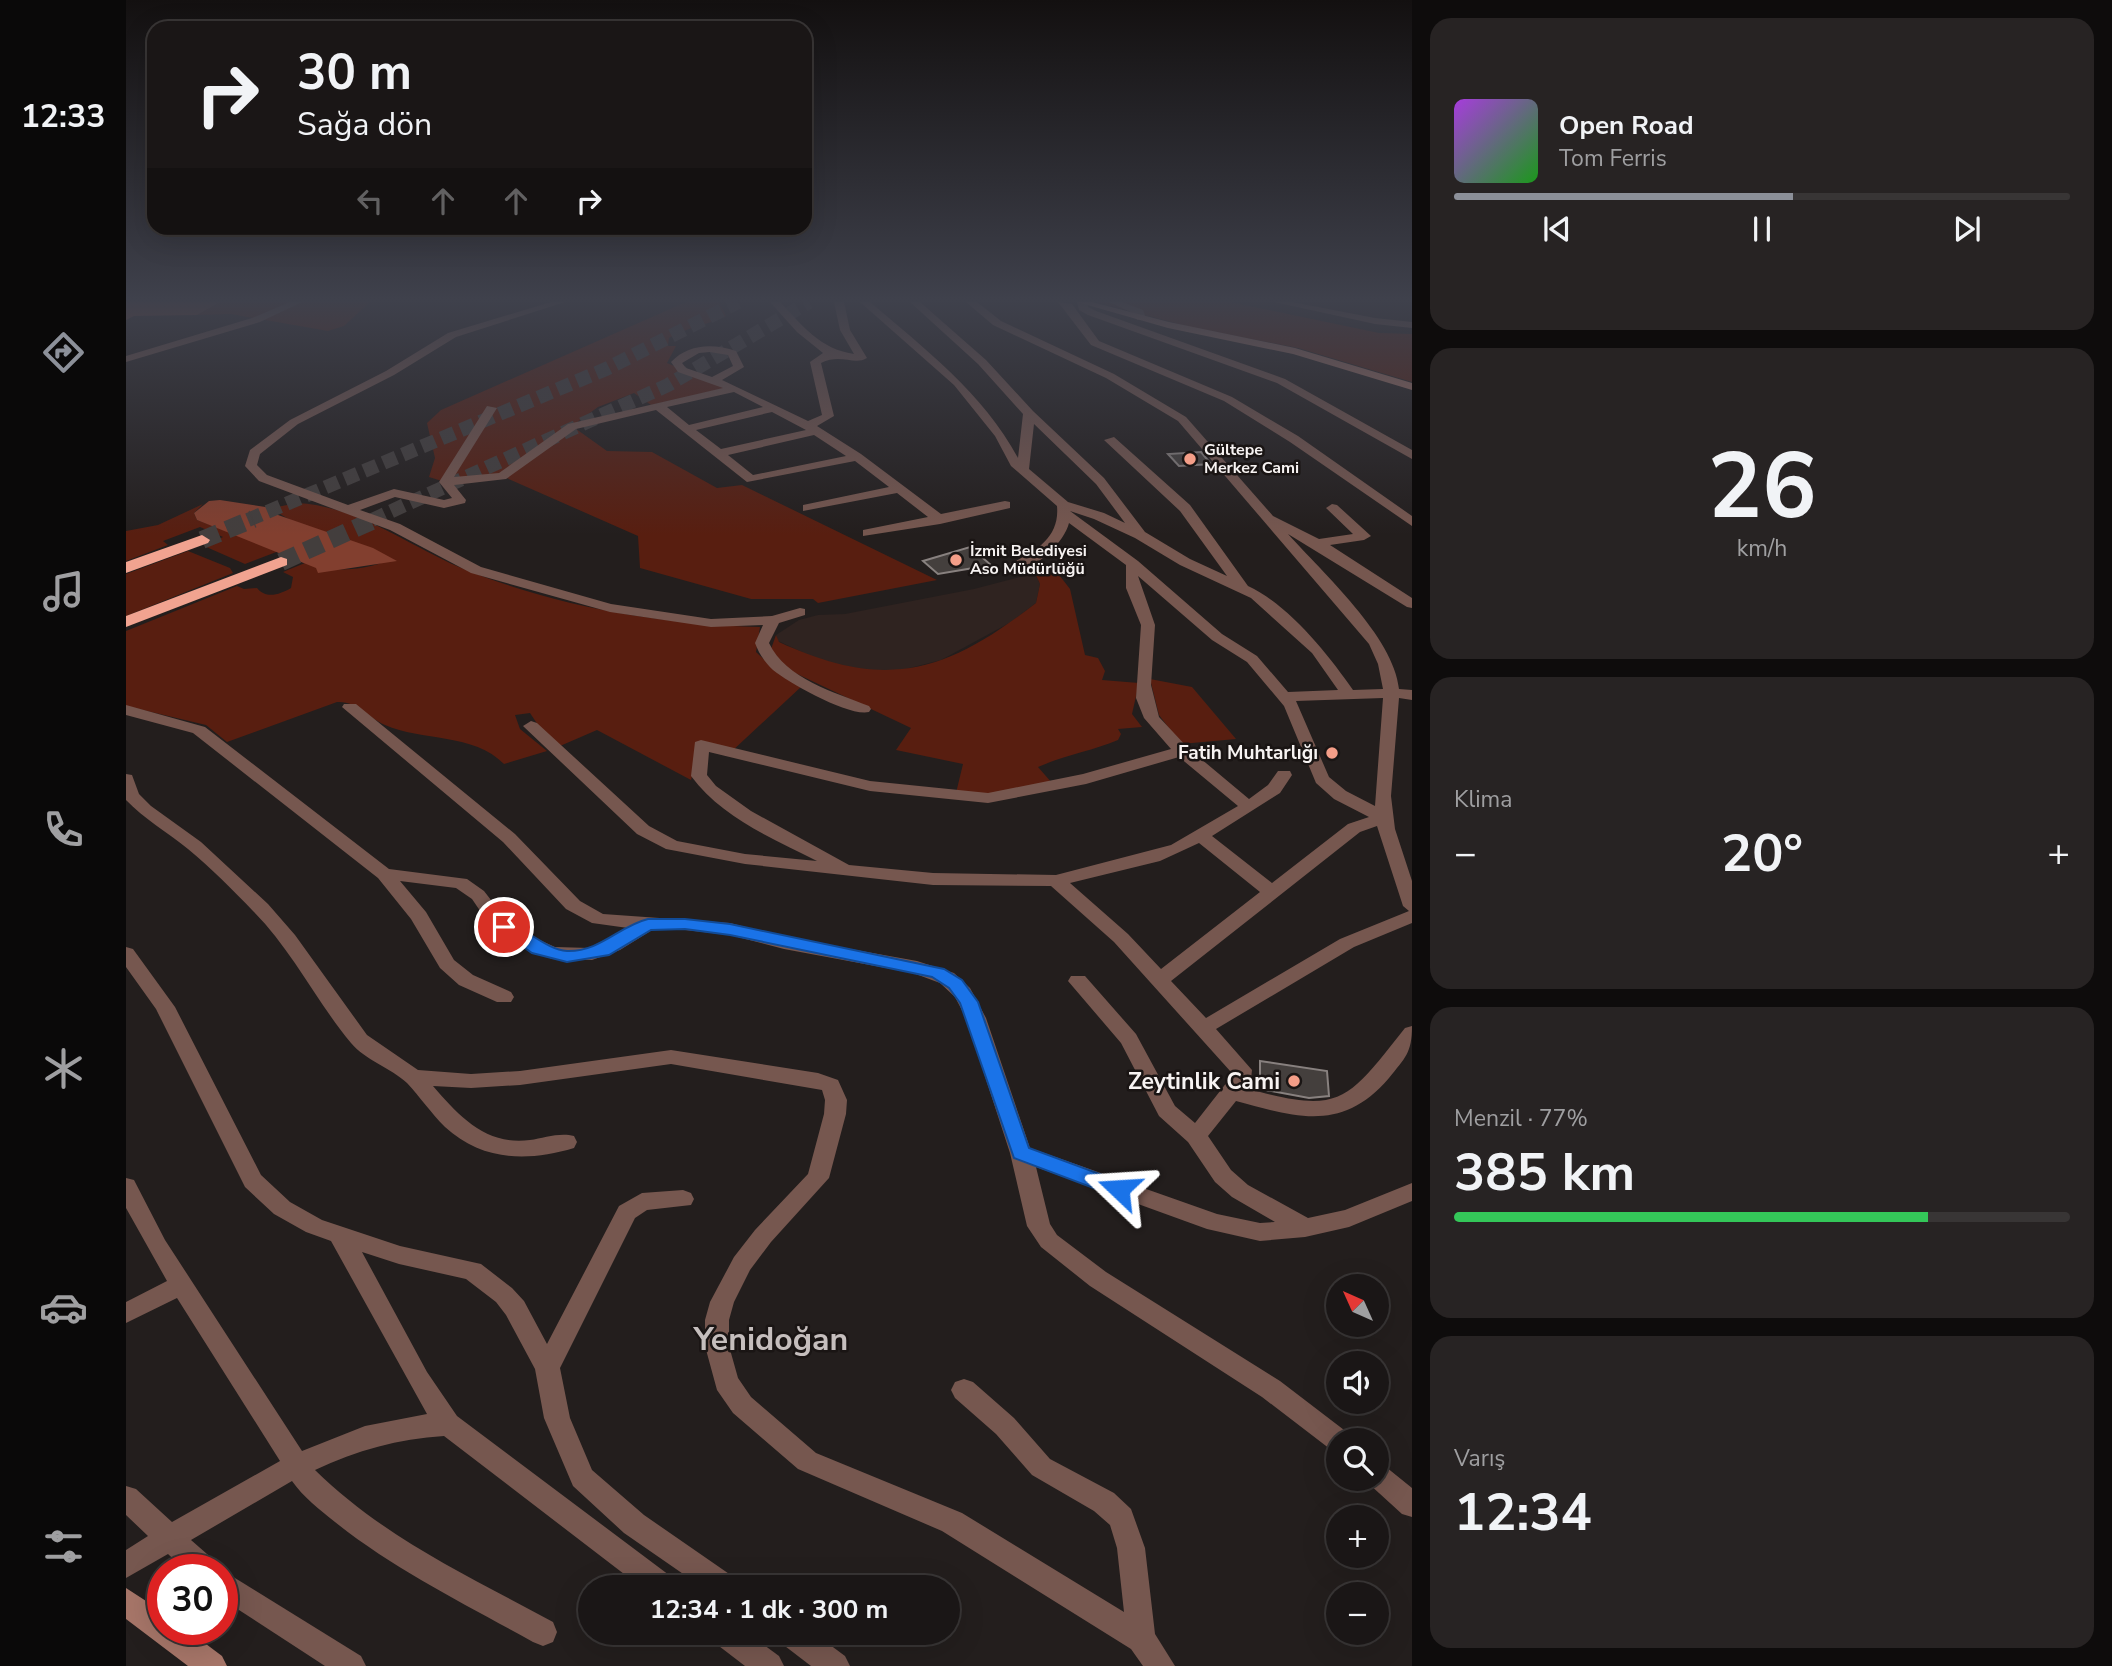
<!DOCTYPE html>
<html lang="tr">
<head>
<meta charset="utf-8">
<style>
  :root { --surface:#1a1616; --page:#272323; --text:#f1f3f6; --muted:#9f9fa1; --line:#383535; --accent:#8c9099 }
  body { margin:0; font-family:"Nunito Sans",sans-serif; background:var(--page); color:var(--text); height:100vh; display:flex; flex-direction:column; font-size:26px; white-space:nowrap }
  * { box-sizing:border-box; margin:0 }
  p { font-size:23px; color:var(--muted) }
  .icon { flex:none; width:38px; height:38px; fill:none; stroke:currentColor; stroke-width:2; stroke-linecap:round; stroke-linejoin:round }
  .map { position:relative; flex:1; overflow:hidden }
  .panel { display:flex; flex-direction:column; gap:18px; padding:18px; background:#0e0c0c; width:700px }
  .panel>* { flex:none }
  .guide { position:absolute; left:21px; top:21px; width:665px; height:214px; border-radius:21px; box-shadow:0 7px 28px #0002,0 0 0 2px var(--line); background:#1a1616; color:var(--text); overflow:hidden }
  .needle { width:46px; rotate:315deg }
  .fabs { position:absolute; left:1200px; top:1274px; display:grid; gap:14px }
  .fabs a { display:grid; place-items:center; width:63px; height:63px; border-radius:50%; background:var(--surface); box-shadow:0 7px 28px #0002,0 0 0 2px var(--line); font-size:35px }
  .speed { position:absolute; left:21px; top:1554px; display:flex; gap:14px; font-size:35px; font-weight:700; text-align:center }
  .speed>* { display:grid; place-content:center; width:91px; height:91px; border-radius:50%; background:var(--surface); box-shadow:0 7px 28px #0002,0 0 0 2px var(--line); line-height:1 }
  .speed .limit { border:10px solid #d22; background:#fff; color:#111 }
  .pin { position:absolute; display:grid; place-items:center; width:60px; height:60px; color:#fff; margin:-30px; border:4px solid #fff; border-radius:50%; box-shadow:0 2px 7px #0007 }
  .me { position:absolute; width:77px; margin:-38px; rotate:290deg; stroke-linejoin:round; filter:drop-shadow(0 0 5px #0008) }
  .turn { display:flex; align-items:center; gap:24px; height:147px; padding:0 35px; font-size:32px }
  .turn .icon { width:91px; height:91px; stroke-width:2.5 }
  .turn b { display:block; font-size:49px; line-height:60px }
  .lanes { display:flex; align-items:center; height:66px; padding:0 35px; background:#0003; justify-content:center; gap:35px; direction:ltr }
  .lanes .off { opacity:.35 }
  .big { font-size:52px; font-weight:700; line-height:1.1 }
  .panel .widget { flex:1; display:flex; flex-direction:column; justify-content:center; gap:10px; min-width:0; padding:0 24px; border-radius:21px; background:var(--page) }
  .panel .dial { align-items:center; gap:0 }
  .dial b { font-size:91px; line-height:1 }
  .song { display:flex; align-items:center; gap:21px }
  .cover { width:84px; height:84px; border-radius:10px; background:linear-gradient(135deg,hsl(280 70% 55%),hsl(120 70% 35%)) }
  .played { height:7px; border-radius:4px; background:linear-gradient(90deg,var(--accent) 55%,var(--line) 55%) }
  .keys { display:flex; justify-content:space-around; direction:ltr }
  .heat { display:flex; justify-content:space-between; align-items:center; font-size:38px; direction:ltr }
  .charge { height:10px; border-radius:5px; background:linear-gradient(90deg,#34c759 77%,var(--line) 0) }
  .trip { position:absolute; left:452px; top:1575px; width:382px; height:70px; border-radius:35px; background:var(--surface); box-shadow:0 7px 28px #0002,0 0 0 2px var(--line); font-weight:700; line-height:70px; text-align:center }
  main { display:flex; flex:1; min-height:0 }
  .menu { display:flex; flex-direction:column; width:126px; justify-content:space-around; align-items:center; background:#0a0909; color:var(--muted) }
  .menu .icon { width:49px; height:49px }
  .menu .on { color:var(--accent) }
  .menu b { font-size:32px; color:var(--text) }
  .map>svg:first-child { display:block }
  .built { fill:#2f2320 }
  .green { fill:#581e10 }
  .forest { fill:#823f2f }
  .building { fill:#443f3d; stroke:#88817f; stroke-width:2 }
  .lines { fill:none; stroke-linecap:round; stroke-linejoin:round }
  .highway-tunnel-far1 { stroke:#433e3d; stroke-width:14; stroke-dasharray:14 7; stroke-linecap:butt }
  .highway-tunnel { stroke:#433e3d; stroke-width:18; stroke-dasharray:18 9; stroke-linecap:butt }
  .street { fill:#76574f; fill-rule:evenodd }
  .secondary { fill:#a77669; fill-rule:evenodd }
  .highway { fill:#f1a390; fill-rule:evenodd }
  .route { fill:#1a73e8; stroke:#114b97; stroke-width:2 }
  .poi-dot { fill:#f49e88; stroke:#1a1514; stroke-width:2.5 }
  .labels { text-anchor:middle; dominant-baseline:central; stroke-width:5; stroke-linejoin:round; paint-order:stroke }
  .far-poi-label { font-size:16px; font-weight:bold; fill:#f7f3f2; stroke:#1a1514; text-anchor:start }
  .poi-label { font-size:19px; font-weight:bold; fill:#f7f3f2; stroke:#1a1514; text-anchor:end }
  .near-poi-label { font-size:23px; font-weight:bold; fill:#f7f3f2; stroke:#1a1514; text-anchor:end }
  .near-district-label { font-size:32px; font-weight:bold; fill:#c5bebd; stroke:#1a1514 }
</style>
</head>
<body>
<main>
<nav class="menu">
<b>12:33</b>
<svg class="icon on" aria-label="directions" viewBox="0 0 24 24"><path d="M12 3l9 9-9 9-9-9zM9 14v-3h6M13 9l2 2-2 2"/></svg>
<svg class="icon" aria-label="music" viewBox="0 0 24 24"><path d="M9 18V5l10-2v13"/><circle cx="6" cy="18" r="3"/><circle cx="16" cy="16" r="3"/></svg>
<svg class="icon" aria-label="phone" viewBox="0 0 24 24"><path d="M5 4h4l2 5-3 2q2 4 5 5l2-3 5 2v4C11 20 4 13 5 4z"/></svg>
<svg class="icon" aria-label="climate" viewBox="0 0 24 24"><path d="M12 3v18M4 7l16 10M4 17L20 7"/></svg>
<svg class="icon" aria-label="car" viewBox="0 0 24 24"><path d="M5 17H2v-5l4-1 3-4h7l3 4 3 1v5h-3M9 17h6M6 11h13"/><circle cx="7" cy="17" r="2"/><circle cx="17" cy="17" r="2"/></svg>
<svg class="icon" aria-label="filters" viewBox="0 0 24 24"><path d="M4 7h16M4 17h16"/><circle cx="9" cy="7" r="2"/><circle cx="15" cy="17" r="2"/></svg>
</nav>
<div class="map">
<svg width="1286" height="1666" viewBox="0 0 1286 1666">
  <rect width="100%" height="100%" fill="#231e1d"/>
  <path class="built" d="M909 573 914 584 910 603 885 622 815 660 768 672 726 669 691 659 652 641 650 635 673 620 692 615 719 614 848 589Z"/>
  <g class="green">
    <path d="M94 302H244L218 326 202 331 105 314 71 315Z"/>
    <path d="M560 302H593L600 316C581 325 562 327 543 338L542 346H550L541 363 601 388 525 405 508 393 472 407 446 426 481 451 526 452 591 488 616 485 811 580 692 603 687 599H625L514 568 512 536 376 476 319 482 303 477 309 458 301 423 315 410Z"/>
    <path d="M970 302H1104L1253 333 1286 334V382L1172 348 1064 327Z"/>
    <path d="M171 503C231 506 280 544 333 567 427 606 532 624 634 627L630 652 649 670 676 686 605 752 573 750 565 780 471 730 434 746 416 731 404 713 389 715 394 729 421 751 378 764C348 733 295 741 259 725 241 717 232 701 211 702L101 742 80 725 0 706V631L111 586 118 589 131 588C140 599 153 595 165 588L167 577 157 572 179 563C200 572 233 571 255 563 236 553 154 518 146 508Z"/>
    <path d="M77 504 68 513 71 520 153 551 119 564 78 546 97 537 74 527 37 541 42 545 0 561V531L32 525Z"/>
    <path d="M62 551 104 568 107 573 0 616V574Z"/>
    <path d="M927 567 944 589 959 655 972 658 979 671 976 680 1013 683 1006 714 1016 727 992 729 995 734 992 740C966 751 939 755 912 767L926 783 868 795 830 793 837 764 770 750 785 728 667 672 650 659 645 649 650 635 653 642C759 691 819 674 910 603L914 584 909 573Z"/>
    <path d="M1024 679 1066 687 1110 739 1055 744 1033 715Z"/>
  </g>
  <g class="forest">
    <path d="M0 302H94L71 315 8 316 0 320Z"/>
    <path d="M94 500 146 508 152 515 247 548 271 561 192 573 190 568 71 520 68 513 83 501Z"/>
  </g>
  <g class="building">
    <path d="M1075 452 1085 464 1053 466 1042 454Z"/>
    <path d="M844 547 865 565 812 574 797 561Z"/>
    <path d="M1134 1061 1201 1071 1203 1096 1183 1098 1134 1089Z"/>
  </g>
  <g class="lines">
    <g class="highway-tunnel-far1">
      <path d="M122 520 480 369 612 302"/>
      <path d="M246 520 542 385 683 302"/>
    </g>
    <g class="highway-tunnel">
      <path d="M76 540 127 519"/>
      <path d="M155 562 250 519"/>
    </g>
    <g class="street">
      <path d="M164 302H176L134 322 0 362V356L126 318Z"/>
      <path d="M425 302H439L330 337 268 375 172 424 134 454 131 465 141 475 222 505 268 489 318 500 326 498 313 482 361 406 371 408 328 477 373 473 442 424 597 388 552 372 545 362C562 344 587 343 610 351L618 367 596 380 682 421 696 415 684 362 697 353 671 332 644 302H654C677 326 694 349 728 354L714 330 708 302H718L724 330 741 358C728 366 715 353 695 363L708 416 691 426 735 454 815 514 879 501 884 502V508L814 524 737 536V530L802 517 771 493 677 511V505L763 487 729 461 621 482 530 410 450 429 380 479 328 485 340 500 339 503 318 508 269 497 234 510 274 524 355 567 485 604 585 619 646 616 674 608 679 609V615L653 623 643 643C660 679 708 692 743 706L745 709 743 712C723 717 663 683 647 670 639 662 633 654 629 643L637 625 585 627 484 612 345 573 264 530 133 481 119 466 124 450 164 420 260 371 322 333ZM584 352 602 355 607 366 586 377 560 368 556 363 573 353ZM608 392 637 407 563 425 541 407ZM646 412 680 430 595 449 570 430ZM688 435 720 456 627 475 602 455Z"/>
      <path d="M734 302H744C799 349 857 393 892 458L897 414 852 364 784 302H794L860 360 907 411 978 478 1019 532 1064 559 1101 576 1054 511 978 440 988 437 1064 505 1122 586C1163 605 1202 654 1227 690L1257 689 1252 664 1243 644 1052 421 980 378 867 325 840 302H851L875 321 988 374 1060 417 1147 516 1193 539 1227 534 1200 508 1206 504 1211 505 1245 536 1238 540 1204 545 1286 598V608L1281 607 1162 534C1197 573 1268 637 1273 689L1286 690V700L1273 698 1265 796 1269 829 1286 881V923L1228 947 1090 1029 1126 1070 1125 1079 1119 1088C1216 1115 1220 1102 1279 1028L1286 1026C1286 1053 1279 1058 1263 1078 1216 1133 1170 1117 1110 1101L1082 1136 1105 1170 1122 1185 1182 1218 1219 1210 1286 1183V1201L1223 1227 1179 1237 1134 1241 1081 1229 910 1167 924 1224 931 1235 980 1272 1154 1381 1222 1433 1226 1440H1213V1452L1204 1449 1136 1397 964 1286 915 1247 901 1226 884 1153 840 1018 829 997 814 983 787 973 658 949 604 935 559 930H526L494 950 466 960 426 959 382 940 361 921 346 899 330 888 274 881 300 912 328 960 347 975 385 992 388 997 385 1002H371L333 985 314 968 285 919 252 878 67 733 0 715V705L79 727 263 869 341 879 358 891 375 913 396 932 429 947 464 948 502 928 466 923 440 909 377 842 216 707 218 704H230L389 834 454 901 477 914 604 923 658 937 791 961 828 973 844 988 860 1018 904 1148 1091 1214 1134 1223 1149 1222 1106 1197 1089 1182 1062 1142 1033 1116 995 1043 942 981 945 976H959L1010 1034 1049 1106 1069 1123 1105 1077V1072L988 942 925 886 807 885 619 864 540 849 511 834 397 726 405 721 411 723 523 826 551 841 619 854 691 861C647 839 595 817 565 776L569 742 575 740 744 781 862 793 957 774 1045 749 1018 718 1010 698 1015 625 1000 588V565L943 523C938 544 904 575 882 571V565C908 552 934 539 931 506L885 466 869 436 828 385ZM908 424 970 484 999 523 978 513 942 502 903 469ZM944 511 968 519 1009 538 1054 565 1125 598 1186 653 1212 690 1162 692 1131 656 1096 634 1012 561ZM1012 576 1086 640 1121 662 1158 706 1190 783 1208 799 1243 817 1222 824 1146 883 1086 836 1154 793 1166 775 1164 771H1152L1142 785 1123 799 1062 748 1033 717 1025 685 1029 625ZM1257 698 1249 806 1220 791 1203 777 1170 701ZM583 752 744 791 862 803 960 784 1053 757 1112 806 1045 845 930 875 807 873 723 865 625 811 590 786 581 775ZM1251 826 1277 906 1283 911 1214 939 1080 1018 1045 981 1234 832ZM1073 843 1134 892 1035 969 1002 934 944 883 1034 861Z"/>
      <path d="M932 302 946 304 973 341 1106 397 1172 436 1286 516V526L1164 442 1098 401 965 345Z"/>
      <path d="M951 302H961L962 307 970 311 1159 379 1286 450V459L1151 383 962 315 953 310Z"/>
      <path d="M983 302H996L1017 310 1020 318 1011 320 1009 314Z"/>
      <path d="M1148 302H1166L1249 318 1286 322V328L1249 324Z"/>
      <path d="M0 774 6 775 13 794 25 806 75 842 142 904 169 935 241 1035 292 1070 345 1074 394 1071 545 1050 692 1073 712 1080 721 1100 720 1114 703 1178 645 1242 624 1270 608 1302 603 1320V1346L612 1378 625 1397 690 1453 836 1513 998 1612 991 1548 984 1525 968 1511 906 1475 870 1434 829 1398 825 1390 829 1382 838 1379 847 1382 888 1418 924 1459 988 1493 1005 1509 1019 1548 1029 1634 1049 1666H1017L1005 1649 816 1531 672 1469 607 1413 591 1390 579 1346V1320L584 1302 608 1257 629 1230 682 1174 698 1114 699 1100 696 1090 545 1064 394 1085 345 1088 307 1086C333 1116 360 1146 404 1140 418 1138 434 1132 448 1136L451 1142 448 1148C401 1162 356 1161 319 1127 305 1113 294 1097 281 1083 265 1068 239 1060 225 1043 190 1001 166 950 127 911 107 890 85 868 62 849 41 832 18 819 0 800Z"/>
      <path d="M0 947 7 949 49 1007 135 1175 164 1202 196 1220 274 1246 355 1264 386 1288 398 1301 421 1344 493 1206 516 1193 557 1190 565 1193 568 1199 565 1205 521 1210 509 1218 434 1368 444 1418 466 1470 518 1515 609 1578 613 1587H576L498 1533 447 1486 418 1418 409 1369 380 1315 370 1302 340 1279 273 1264 236 1252 301 1372 331 1416 547 1578 551 1587H515L318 1436C272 1439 231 1450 189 1470 257 1537 344 1577 427 1622L431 1632 427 1642 417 1646 407 1642C339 1604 269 1570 209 1522 194 1510 177 1497 166 1481L65 1540 89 1561 93 1570H59L42 1554 0 1578V1550L22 1536 0 1515V1486L10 1489 46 1522 154 1461 51 1298 0 1323V1302L41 1281 0 1208V1178L8 1180 39 1240 176 1451 239 1426 301 1414 205 1241 180 1232 148 1214 119 1187 30 1009 0 967Z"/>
      <path d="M1251 1463 1260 1467 1286 1488V1517L1276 1514 1242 1483 1239 1479H1251Z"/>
      <path d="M96 1570 235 1656 240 1666H199L96 1599Z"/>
      <path d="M585 1633H622L653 1656 658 1666H619L589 1643Z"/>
      <path d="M651 1633H688L719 1656 724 1666H685L655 1643Z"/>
    </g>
    <g class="secondary">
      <path d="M951 302H966L1043 322 1169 348 1286 383V390L1167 354 1042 328Z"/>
      <path d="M0 1588 37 1612V1629H60L96 1656 101 1666H62L0 1619Z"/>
    </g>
    <g class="highway">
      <path d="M76 535 84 540 82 543 0 573V562Z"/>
      <path d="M155 557 161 559V565L0 627V616Z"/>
    </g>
  </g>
  <linearGradient id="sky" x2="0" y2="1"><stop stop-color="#131010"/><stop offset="0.56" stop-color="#3f414c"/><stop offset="1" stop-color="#3f414c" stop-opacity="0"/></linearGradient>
  <rect width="1286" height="535" fill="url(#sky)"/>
  <path class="route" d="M522 919H559L604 924 818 969 836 980 852 1002 903 1148 1001 1184 1004 1189 1001 1195H986L888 1158 834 1003 823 988 806 977 604 935 559 929 525 930 483 955 441 962 406 953 369 927 372 923C391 918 417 950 441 951 474 952 493 926 522 919Z"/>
  <g class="poi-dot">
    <circle cx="1064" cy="459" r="7"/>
    <circle cx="830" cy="560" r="7"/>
    <circle cx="1206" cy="753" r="7"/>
    <circle cx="1168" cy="1081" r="7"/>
  </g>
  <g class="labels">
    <g class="far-poi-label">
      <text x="1078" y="450">Gültepe<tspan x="1078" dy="18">Merkez Cami</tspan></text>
      <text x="844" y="551">İzmit Belediyesi<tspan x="844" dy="18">Aso Müdürlüğü</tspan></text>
    </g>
    <g class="poi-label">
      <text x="1192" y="753">Fatih Muhtarlığı</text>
    </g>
    <g class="near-poi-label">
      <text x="1154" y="1081">Zeytinlik Cami</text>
    </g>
    <g class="near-district-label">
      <text x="645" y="1339">Yenidoğan</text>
    </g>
  </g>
</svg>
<div class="fabs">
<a><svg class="needle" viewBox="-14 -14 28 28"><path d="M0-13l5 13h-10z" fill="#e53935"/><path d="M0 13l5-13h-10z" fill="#9f9fa1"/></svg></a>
<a><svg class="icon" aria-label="sound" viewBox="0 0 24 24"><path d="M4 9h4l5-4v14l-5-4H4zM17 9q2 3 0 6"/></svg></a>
<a><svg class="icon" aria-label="search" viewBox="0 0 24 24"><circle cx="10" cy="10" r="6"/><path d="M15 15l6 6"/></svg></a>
<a>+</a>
<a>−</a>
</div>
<div class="speed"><div class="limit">30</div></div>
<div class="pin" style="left:378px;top:927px;background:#d93025"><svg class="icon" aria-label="arrive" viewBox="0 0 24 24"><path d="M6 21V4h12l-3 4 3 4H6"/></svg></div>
<svg class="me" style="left:993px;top:1189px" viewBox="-20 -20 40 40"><path d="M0-17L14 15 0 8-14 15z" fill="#1a73e8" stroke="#fff" stroke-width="4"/></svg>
<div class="trip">12:34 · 1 dk · 300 m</div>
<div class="guide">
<div class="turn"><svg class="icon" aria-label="right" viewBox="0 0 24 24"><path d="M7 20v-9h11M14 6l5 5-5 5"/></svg><div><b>30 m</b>Sağa dön</div></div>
<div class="lanes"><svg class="icon off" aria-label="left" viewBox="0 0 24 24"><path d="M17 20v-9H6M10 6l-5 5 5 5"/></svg><svg class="icon off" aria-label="ahead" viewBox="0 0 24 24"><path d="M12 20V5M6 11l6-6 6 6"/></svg><svg class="icon off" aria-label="ahead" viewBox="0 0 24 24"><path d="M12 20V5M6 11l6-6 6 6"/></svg><svg class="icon" aria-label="right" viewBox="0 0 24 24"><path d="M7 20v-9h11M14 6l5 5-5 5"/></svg></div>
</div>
</div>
<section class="panel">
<div class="widget">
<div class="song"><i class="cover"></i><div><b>Open Road</b><p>Tom Ferris</p></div></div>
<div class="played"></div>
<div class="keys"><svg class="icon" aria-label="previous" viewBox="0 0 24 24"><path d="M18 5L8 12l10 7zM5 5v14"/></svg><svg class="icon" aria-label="pause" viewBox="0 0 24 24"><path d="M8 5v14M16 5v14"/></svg><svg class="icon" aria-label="next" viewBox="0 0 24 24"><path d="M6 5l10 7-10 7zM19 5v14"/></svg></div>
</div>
<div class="widget dial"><b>26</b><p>km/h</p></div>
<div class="widget"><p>Klima</p>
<div class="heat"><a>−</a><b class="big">20°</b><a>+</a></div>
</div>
<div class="widget"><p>Menzil · 77%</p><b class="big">385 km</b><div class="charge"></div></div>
<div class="widget"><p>Varış</p><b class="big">12:34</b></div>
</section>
</main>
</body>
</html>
